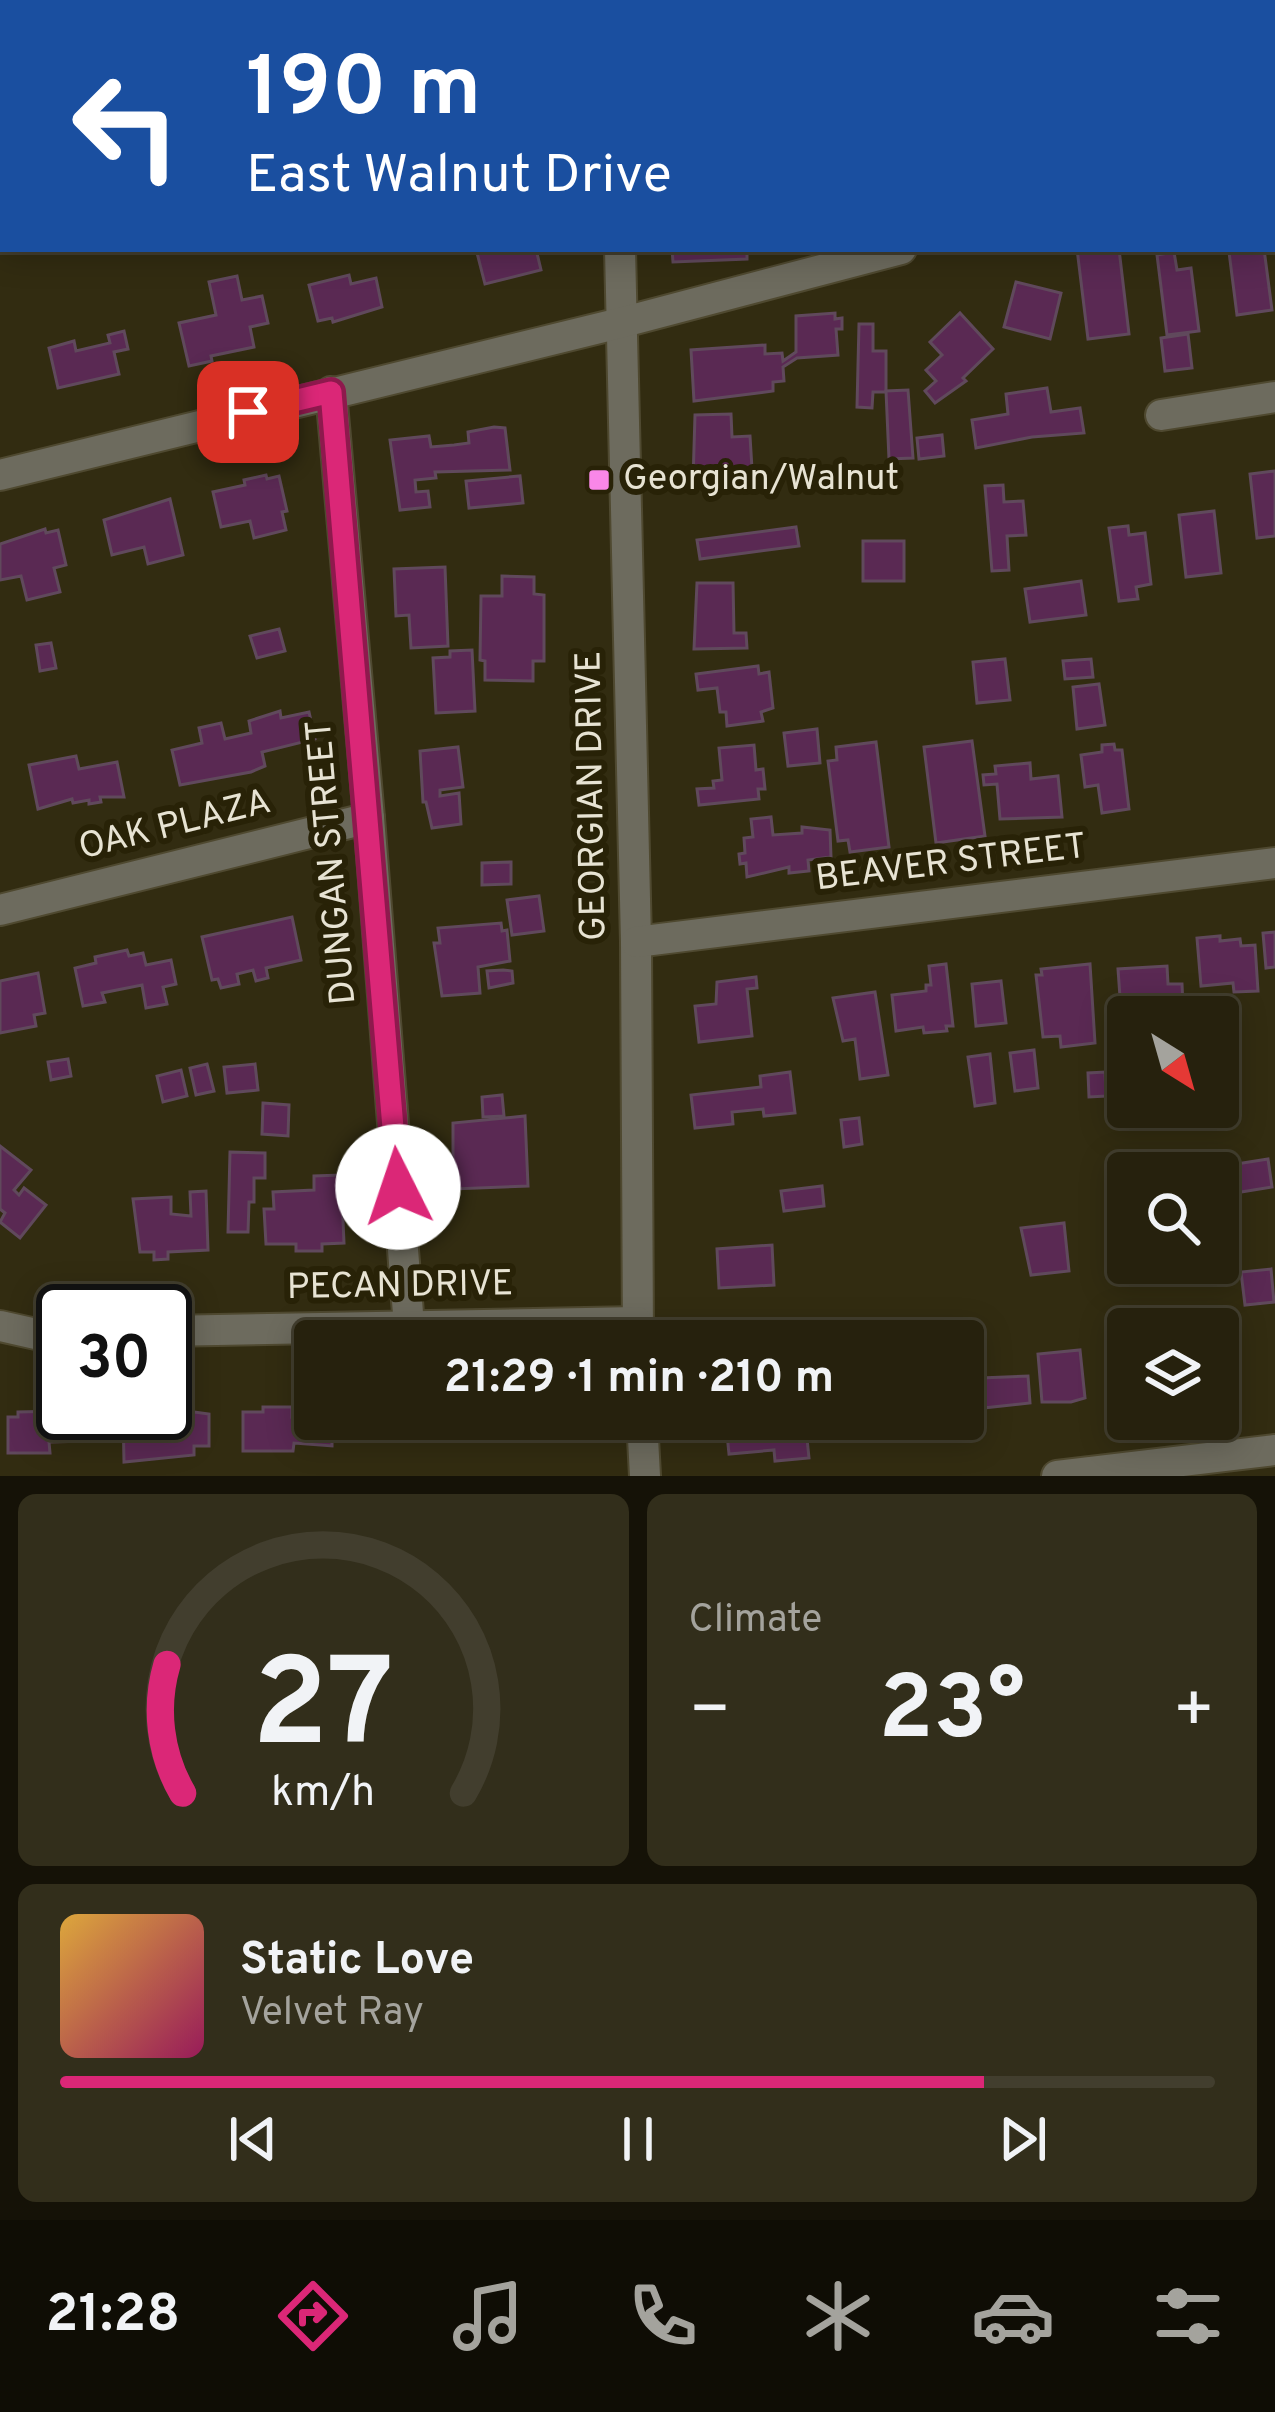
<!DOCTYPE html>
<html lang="en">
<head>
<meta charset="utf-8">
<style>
  :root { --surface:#26210d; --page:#322e1b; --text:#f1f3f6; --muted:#a4a39d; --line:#423e2e; --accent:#db2777 }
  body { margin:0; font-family:Overpass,sans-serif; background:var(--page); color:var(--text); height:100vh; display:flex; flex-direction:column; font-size:45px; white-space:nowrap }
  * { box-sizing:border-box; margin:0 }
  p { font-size:39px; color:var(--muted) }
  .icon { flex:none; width:66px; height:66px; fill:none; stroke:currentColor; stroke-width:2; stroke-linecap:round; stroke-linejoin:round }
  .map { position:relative; height:1476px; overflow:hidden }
  .side { display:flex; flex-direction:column; gap:18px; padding:18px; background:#151207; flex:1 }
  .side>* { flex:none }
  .hud { position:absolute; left:0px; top:0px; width:1275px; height:252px; box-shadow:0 6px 30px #0003,0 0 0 3px var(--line); background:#1a4fa0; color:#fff; overflow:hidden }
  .needle { width:78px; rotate:143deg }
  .tools { position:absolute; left:1107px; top:996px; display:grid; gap:24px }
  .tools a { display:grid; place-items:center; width:132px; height:132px; border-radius:12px; background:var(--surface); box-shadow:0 6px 30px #0003,0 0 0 3px var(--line); font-size:60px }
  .speed { position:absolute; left:36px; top:1284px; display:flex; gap:24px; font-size:60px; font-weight:700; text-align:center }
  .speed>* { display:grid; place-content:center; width:156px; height:156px; border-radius:50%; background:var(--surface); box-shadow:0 6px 30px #0003,0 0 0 3px var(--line); line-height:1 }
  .speed .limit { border:6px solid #111; border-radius:18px; background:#fff; color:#111 }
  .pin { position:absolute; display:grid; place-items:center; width:102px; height:102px; color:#fff; margin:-51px; border-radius:24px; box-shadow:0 6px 18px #0006 }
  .me { position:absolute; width:132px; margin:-66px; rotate:356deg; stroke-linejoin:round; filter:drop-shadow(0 0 9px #0008) }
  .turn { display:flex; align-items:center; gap:42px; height:252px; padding:0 48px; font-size:54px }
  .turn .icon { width:156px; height:156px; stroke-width:2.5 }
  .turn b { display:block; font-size:84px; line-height:102px }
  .big { font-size:90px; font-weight:700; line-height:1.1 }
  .side .widget { flex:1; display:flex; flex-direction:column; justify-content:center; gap:18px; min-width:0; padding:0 42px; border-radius:18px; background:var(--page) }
  .side .dial { align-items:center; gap:0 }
  .dial svg { height:312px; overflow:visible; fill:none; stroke:var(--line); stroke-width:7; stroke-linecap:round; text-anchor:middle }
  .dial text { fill:var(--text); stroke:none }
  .song { display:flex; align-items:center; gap:36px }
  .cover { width:144px; height:144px; border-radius:18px; background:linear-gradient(135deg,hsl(40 70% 55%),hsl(330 70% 35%)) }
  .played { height:12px; border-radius:6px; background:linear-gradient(90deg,var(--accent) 80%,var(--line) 80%) }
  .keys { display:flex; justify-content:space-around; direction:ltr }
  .heat { display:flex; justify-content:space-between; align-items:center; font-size:66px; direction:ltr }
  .side .tiles { flex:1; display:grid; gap:18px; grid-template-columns:1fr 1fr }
  .widget:last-child { grid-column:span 2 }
  .trip { position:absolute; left:294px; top:1320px; width:690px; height:120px; border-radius:12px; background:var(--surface); box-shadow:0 6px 30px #0003,0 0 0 3px var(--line); font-weight:700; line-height:120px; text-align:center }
  .tab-bar { display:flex; height:192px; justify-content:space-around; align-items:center; background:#0f0d05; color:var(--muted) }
  .tab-bar .icon { width:84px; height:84px }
  .tab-bar .active { color:var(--accent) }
  .tab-bar b { font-size:54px; color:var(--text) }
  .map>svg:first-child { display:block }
  .building { fill:#5a2953; stroke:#60495c; stroke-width:3 }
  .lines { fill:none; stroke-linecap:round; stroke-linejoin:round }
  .minor-casing { stroke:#4f4930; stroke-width:34 }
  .minor { stroke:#6d6b5e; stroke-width:30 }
  .route-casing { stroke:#8e194d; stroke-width:30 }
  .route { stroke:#db2777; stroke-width:21 }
  .poi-dot { fill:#f987e8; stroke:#282207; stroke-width:4.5 }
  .labels { text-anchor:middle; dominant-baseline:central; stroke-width:12; stroke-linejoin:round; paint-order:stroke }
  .poi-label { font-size:36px; fill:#e7e3d3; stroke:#282207; text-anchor:start }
  .street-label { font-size:36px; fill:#e7e3d3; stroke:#282207 }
</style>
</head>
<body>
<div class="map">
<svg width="1275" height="1476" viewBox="0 0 1275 1476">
  <rect width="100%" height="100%" fill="#322c11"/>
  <g class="building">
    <path d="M476 249H536L541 270 485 284Z"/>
    <path d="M672 249H747V259L673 262Z"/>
    <path d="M1077 249H1119L1129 334 1088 339Z"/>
    <path d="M1264 249 1272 310 1237 315 1229 252Z"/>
    <path d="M1174 252 1177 270 1191 268 1199 331 1167 335 1157 255Z"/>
    <path d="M349 275 351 284 376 278 382 307 333 322 332 318 318 321 309 285Z"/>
    <path d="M237 276 242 300 262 296 268 323 250 327 254 347 211 356 212 361 189 366 179 323 216 315 209 282Z"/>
    <path d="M1016 282 1061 293 1050 339 1004 327Z"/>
    <path d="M835 313V319L842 318V329H836L838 355 797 358 783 367 784 381 773 382V391L694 401 691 350 765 345V354L782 353 783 361 796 352V316Z"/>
    <path d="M960 313 993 349 963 378 966 381 935 403 925 391 936 381 926 370 942 355 930 342Z"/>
    <path d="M859 324H873V351H886V392H873L872 408 857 407Z"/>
    <path d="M124 331 128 349 114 352 119 374 58 388 49 348 74 341 76 351 110 343 108 335Z"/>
    <path d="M1188 334 1192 368 1165 371 1161 338Z"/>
    <path d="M1047 388 1051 412 1080 408 1084 433 1032 437 976 448 972 420 1008 414 1006 394Z"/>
    <path d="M908 390 913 458 889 459 886 391Z"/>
    <path d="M731 414 732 437 750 436 752 469 742 470 743 477 735 479 693 481 695 415Z"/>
    <path d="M494 427 505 428 510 470 435 472 436 478 415 480 416 492 428 491 430 507 400 510 390 440 429 436 431 447 454 445 469 443 468 432Z"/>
    <path d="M942 435 944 456 919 459 917 438Z"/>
    <path d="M1275 471V536L1257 538 1250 474Z"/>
    <path d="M266 475 267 479 279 476 287 511 282 512 286 530 254 538 250 521 221 527 213 492 245 485 244 480Z"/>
    <path d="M520 476 523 503 469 508 466 481Z"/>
    <path d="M1003 485 1004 502 1023 501 1026 535 1007 536 1009 570 992 571 985 486Z"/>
    <path d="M170 499 183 555 148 564 144 547 112 555 104 520Z"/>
    <path d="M1214 511 1221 573 1186 577 1179 515Z"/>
    <path d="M1128 526 1129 535 1145 533 1151 584 1136 587 1138 599 1119 601 1109 528Z"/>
    <path d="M796 527 799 546 700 559 697 540Z"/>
    <path d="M45 529 46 533 58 530 66 565 54 568 60 592 27 600 21 576 0 580V544Z"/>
    <rect x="863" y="541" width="41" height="40"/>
    <path d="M445 567 448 646 411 648 409 615 396 616 394 569Z"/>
    <path d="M502 576 534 577V594L544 595V661H533V681L485 680V661L480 660 481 596H502Z"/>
    <path d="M1081 581 1086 615 1030 622 1025 589Z"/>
    <path d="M697 583H733L734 633H746L747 648 694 649Z"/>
    <path d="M279 629 285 651 257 658 250 636Z"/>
    <path d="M51 643 56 668 40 671 36 645Z"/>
    <path d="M472 650 475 711 436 713 433 658 450 657V651Z"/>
    <path d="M1005 659 1010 700 977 703 973 662Z"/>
    <path d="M1091 659 1093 677 1065 679 1063 661Z"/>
    <path d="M758 666 759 674 769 672 773 708 761 712 763 721 727 726 726 712H720L717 688 698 690 696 674Z"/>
    <path d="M1099 684 1105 725 1077 729 1073 687Z"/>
    <path d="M280 711 281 718 309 712 315 739 262 752 265 766 251 772 180 785 172 750 202 743 199 728 221 723 225 739 251 733 249 721Z"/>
    <path d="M817 729 820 763 788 766 784 733Z"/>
    <path d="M972 741 985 836 936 843 924 747Z"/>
    <path d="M876 742 889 847 850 852 848 840 838 841 828 761 837 760 836 747Z"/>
    <path d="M1114 744 1115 750H1122L1129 809 1102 813 1098 785 1085 787 1081 755 1102 752V745Z"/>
    <path d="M754 745 756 770 763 769 765 789H758L759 799 699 805 697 789 714 788 713 781 722 780 719 748Z"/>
    <path d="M458 747 463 787 440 790V796L459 793 461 824 432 828 426 802H423L420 751Z"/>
    <path d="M76 756 79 769 117 762 124 797H100L101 802 89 804V800L73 803 72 799 38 809 29 765Z"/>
    <path d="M1030 763 1031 779 1058 776 1062 817 1000 819 997 784 984 785 983 775 996 774 995 766Z"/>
    <path d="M771 817 773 835 802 833V827L830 830 831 857 808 860 809 871 789 873V867L747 877 746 863 740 864 739 854 745 853 744 838 753 837 751 819Z"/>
    <path d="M511 862V884L482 885V863Z"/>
    <path d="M539 896 544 931 512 935 507 900Z"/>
    <path d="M292 917 301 960 266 968 268 978 256 981 253 970 237 974 239 984 221 988 218 979 212 980 202 937Z"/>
    <path d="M501 923 502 931 507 930 510 961 478 967 480 993 442 996 434 943H440L438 928Z"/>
    <path d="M1275 932V967L1266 968 1263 933Z"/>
    <path d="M1220 936V941L1240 939 1241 946 1255 945 1258 991 1234 992 1233 983 1201 986 1197 938Z"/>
    <path d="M127 950 129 956 143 953 146 965 171 960 176 984 163 987 167 1004 146 1008 142 985 102 993 105 1002 83 1006 75 968 96 963 95 957Z"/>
    <path d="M946 964 953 1026H946L947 1031 924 1033 923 1027 896 1031 892 995 926 991V985H931L929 966Z"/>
    <path d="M1090 964 1095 1043 1061 1047 1060 1036 1043 1037 1036 975H1042L1041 969Z"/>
    <path d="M1167 966 1168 984H1182L1183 1006 1121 1011 1118 969Z"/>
    <path d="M503 970 512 971 513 983 489 988 487 971Z"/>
    <path d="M38 973 45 1013 34 1015 36 1026 0 1033V981Z"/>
    <path d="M756 977 757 988 747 989 752 1036 699 1042 695 1006 716 1004 717 982Z"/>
    <path d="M1001 981 1006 1023 976 1026 972 984Z"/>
    <path d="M875 992 888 1075 860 1079 855 1039 843 1041 833 998Z"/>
    <path d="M1034 1050 1038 1088 1015 1091 1010 1053Z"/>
    <path d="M990 1054 995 1103 975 1106 968 1057Z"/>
    <path d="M68 1059 71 1076 51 1080 48 1062Z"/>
    <path d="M207 1064 214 1091 196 1095 190 1068Z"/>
    <path d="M255 1064 258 1090 227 1093 224 1067Z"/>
    <path d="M181 1070 187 1096 163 1102 157 1076Z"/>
    <path d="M790 1072 795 1113 764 1116 763 1109 732 1112 733 1124 695 1128 691 1095 761 1087 760 1076Z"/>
    <path d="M1105 1072 1106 1096 1089 1097 1088 1073Z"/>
    <path d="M502 1095 504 1116 483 1117 482 1097Z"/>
    <path d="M263 1103 289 1105 288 1136 262 1134Z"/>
    <path d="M525 1116 528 1186 453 1189V1123Z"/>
    <path d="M859 1118 862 1144 844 1147 841 1120Z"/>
    <path d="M0 1146 31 1170 14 1190 19 1195 24 1188 46 1205 20 1238 0 1222 5 1213 0 1209Z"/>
    <path d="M230 1152 265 1153V1178H254V1202H249L248 1232H228Z"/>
    <path d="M1268 1159 1272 1187 1235 1193 1230 1165Z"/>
    <path d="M341 1175 344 1243 322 1244V1251H296V1244H266L264 1209H274L273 1192 314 1190V1176Z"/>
    <path d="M822 1186 824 1206 784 1211 781 1191Z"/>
    <path d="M206 1191 208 1250 168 1252V1259L154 1260V1252H140L133 1199 171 1197V1214L191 1216 190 1192Z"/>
    <path d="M1064 1223 1069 1271 1031 1275 1021 1228Z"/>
    <path d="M772 1245 774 1285 719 1288 717 1249Z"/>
    <path d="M1271 1269 1274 1302 1245 1305 1241 1272Z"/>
    <path d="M776 1326 777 1341H722L721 1328Z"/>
    <path d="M1237 1327 1240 1353 1224 1354 1229 1392 1219 1393 1218 1397V1329Z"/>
    <path d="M1080 1350 1085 1398 1071 1402H1042L1038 1354Z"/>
    <path d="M1028 1376 1030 1403 983 1408 981 1378Z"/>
    <path d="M263 1407H292V1417L315 1412V1419H332V1446L294 1443 293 1451H243V1412H263Z"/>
    <path d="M165 1408 209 1414V1446H194V1455L124 1462 123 1413H165Z"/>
    <path d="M63 1411 87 1413 88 1441 49 1442 50 1453H8V1417H18V1412Z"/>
    <path d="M731 1419H805L809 1458 775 1461 774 1450 729 1454 726 1424H731Z"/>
    <path d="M834 1419H874L875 1428 835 1432Z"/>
    <path d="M893 1419H954L955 1425 895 1432Z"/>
  </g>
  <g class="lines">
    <g class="minor-casing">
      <g id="minor">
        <path d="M618 0V3"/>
        <path d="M620 249 636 942 638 1341"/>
        <path d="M331 392 369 818 409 1326"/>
        <path d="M1161 415 1275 397"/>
        <path d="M0 475 620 323 901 249"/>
        <path d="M0 910 369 818"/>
        <path d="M636 942 1275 863"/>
        <path d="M0 1326 36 1334 63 1333"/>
        <path d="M165 1331 637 1322"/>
        <path d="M642 1419 645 1476"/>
        <path d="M1057 1476 1275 1450"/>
      </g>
    </g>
    <use href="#minor" class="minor"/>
  </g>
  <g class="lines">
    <g class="route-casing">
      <path id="route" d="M248 412 331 392 398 1187"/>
    </g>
    <use href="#route" class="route"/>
  </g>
  <rect class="poi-dot" x="587" y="468" width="24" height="24" rx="6"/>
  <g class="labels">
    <g class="poi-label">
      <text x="623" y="480">Georgian/Walnut</text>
    </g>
    <g class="street-label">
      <text transform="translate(593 796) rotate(-91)">GEORGIAN DRIVE</text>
      <text transform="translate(175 826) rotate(-14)">OAK PLAZA</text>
      <text transform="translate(333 862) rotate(-95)">DUNGAN STREET</text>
      <text transform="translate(951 864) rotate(-7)">BEAVER STREET</text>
      <text transform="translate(400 1287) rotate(-1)">PECAN DRIVE</text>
    </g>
  </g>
</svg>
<div class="tools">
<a><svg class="needle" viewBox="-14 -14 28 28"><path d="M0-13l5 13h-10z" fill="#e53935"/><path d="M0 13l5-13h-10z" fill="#a4a39d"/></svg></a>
<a><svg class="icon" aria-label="search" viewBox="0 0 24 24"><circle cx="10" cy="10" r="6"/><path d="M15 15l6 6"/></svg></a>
<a><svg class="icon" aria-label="layers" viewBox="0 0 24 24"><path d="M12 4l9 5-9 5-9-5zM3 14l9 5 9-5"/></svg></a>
</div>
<div class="speed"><div class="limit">30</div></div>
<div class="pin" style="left:248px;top:412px;background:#d93025"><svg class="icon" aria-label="arrive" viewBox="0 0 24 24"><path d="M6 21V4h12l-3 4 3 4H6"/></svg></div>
<svg class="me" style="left:398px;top:1187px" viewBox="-20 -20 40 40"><circle r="19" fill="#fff"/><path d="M0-13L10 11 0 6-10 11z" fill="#db2777"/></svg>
<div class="trip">21:29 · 1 min · 210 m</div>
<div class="hud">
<div class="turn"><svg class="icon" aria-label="left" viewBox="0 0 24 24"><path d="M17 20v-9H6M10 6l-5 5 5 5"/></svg><div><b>190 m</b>East Walnut Drive</div></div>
</div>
</div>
<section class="side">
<div class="tiles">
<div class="widget dial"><svg viewBox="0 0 100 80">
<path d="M14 69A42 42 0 1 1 86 69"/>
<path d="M14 69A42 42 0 0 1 10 36" stroke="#db2777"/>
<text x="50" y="56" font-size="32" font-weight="700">27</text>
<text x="50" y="72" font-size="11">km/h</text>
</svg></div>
<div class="widget"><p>Climate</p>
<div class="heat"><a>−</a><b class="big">23°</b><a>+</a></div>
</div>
<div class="widget">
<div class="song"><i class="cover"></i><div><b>Static Love</b><p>Velvet Ray</p></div></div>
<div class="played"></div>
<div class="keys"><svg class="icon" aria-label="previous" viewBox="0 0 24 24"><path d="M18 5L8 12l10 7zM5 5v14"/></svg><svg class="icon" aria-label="pause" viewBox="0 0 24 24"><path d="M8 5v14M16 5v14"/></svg><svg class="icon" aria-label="next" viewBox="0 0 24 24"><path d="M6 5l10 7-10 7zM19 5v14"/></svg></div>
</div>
</div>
</section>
<nav class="tab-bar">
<b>21:28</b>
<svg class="icon active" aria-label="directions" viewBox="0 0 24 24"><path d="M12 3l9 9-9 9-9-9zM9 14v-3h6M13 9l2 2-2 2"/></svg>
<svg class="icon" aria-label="music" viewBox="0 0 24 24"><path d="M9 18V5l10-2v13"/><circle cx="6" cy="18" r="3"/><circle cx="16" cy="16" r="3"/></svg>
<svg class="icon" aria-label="phone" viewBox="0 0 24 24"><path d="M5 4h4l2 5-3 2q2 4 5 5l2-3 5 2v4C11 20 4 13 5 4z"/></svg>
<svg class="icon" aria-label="climate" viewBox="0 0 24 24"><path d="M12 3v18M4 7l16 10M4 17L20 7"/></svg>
<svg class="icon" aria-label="car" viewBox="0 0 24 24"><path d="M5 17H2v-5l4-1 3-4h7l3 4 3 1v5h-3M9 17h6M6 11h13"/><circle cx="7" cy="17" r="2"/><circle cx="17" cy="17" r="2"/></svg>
<svg class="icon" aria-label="filters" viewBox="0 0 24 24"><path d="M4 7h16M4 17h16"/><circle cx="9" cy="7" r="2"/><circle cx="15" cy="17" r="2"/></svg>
</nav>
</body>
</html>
